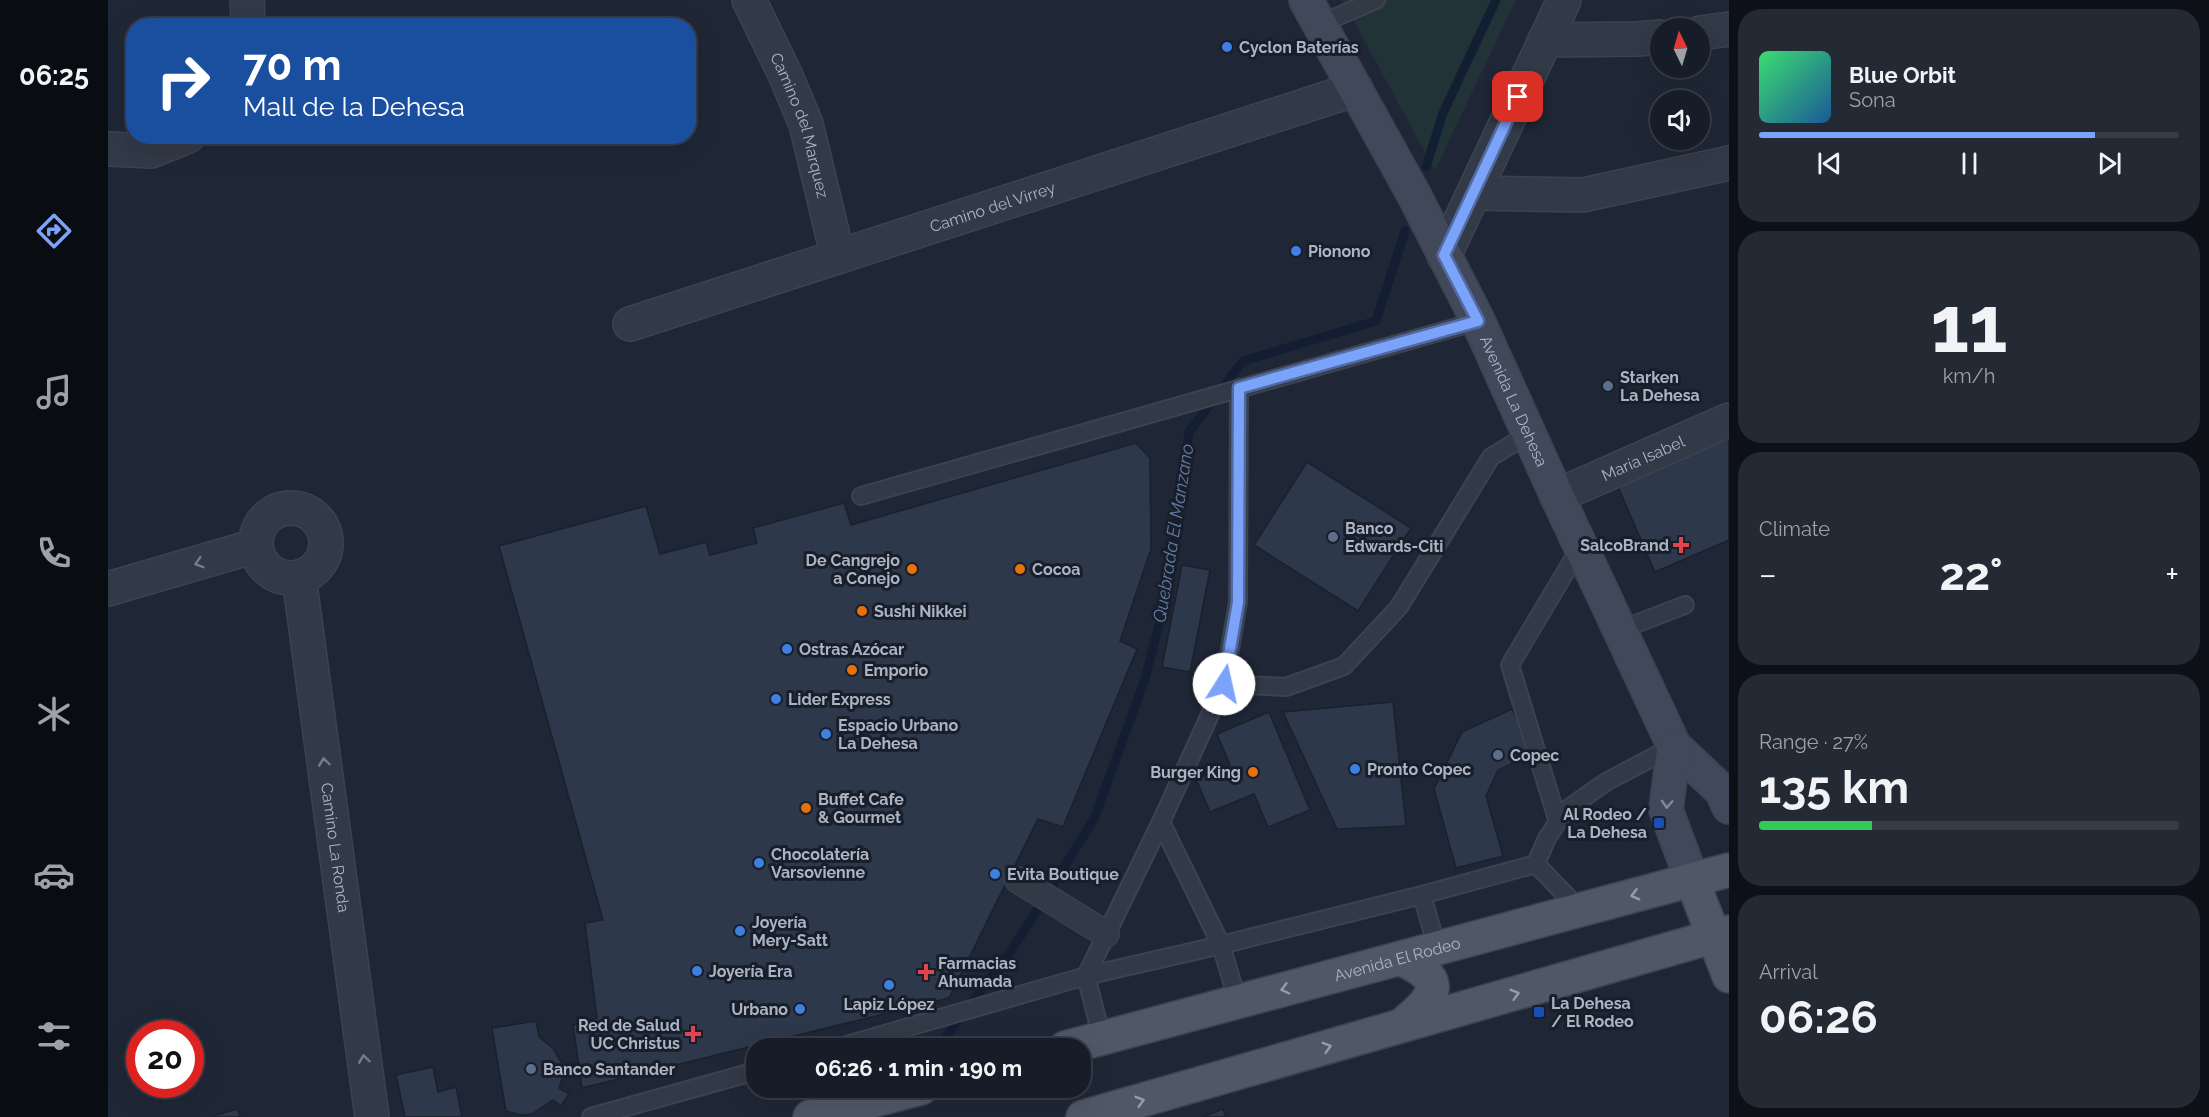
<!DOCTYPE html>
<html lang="en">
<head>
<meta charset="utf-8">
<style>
  :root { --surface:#171d28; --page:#242a34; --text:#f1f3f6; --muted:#9ea2a8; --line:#363b45; --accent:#7ca3fa }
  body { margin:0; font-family:Raleway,sans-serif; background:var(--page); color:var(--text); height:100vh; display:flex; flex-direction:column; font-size:22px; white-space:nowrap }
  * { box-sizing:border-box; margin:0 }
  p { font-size:20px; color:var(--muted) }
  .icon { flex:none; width:33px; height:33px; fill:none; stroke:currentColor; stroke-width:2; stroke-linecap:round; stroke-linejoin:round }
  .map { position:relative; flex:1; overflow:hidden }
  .side { display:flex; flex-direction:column; gap:9px; padding:9px; background:#0d1016; width:480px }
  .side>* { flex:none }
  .guide { position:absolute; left:18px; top:18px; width:570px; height:126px; border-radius:24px; box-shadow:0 6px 24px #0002,0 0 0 2px var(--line); background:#1a4fa0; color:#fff; overflow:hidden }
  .needle { width:39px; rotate:355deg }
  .fabs { position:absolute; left:1542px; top:18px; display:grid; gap:12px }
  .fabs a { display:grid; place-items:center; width:60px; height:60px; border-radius:50%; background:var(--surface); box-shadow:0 6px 24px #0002,0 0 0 2px var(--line); font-size:30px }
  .speed { position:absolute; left:18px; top:1020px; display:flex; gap:12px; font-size:30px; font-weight:700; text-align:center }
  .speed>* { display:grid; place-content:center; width:78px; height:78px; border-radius:50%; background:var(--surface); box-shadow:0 6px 24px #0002,0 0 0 2px var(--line); line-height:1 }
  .speed .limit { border:9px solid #d22; background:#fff; color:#111 }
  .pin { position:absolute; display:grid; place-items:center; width:51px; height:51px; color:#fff; margin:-26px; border-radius:12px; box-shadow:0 3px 9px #0006 }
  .me { position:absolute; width:66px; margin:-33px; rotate:10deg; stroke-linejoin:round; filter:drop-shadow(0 0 4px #0008) }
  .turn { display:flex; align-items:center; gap:21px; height:126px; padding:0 18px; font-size:27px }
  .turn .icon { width:78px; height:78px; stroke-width:2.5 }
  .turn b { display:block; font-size:42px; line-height:51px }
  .big { font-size:45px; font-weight:700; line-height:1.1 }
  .side .card { flex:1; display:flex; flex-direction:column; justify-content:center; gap:9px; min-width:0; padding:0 21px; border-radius:24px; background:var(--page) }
  .side .dial { align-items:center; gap:0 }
  .dial b { font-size:78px; line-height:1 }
  .song { display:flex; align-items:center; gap:18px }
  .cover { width:72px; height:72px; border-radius:9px; background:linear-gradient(135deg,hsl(140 70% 55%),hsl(210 70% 35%)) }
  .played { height:6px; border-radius:3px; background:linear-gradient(90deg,var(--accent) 80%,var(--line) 80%) }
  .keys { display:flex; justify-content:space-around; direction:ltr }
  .heat { display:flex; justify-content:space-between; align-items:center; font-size:33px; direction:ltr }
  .charge { height:9px; border-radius:4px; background:linear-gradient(90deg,#34c759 27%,var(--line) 0) }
  .trip { position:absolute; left:638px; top:1038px; width:345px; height:60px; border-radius:24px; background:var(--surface); box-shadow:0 6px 24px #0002,0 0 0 2px var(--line); font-weight:700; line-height:60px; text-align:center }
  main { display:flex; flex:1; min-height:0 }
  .menu { display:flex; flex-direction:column; width:108px; justify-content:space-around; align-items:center; background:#090c10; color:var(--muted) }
  .menu .icon { width:42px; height:42px }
  .menu .on { color:var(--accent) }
  .menu b { font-size:27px; color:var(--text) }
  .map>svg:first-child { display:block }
  .green { fill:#213337 }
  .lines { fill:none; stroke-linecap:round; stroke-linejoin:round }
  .stream { stroke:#131e33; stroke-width:9 }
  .building { fill:#2e384b; stroke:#1a212d; stroke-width:1.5 }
  .service-casing { stroke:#3c4350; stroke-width:20 }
  .pedestrian-casing { stroke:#3c4350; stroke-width:28 }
  .minor-casing { stroke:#3c4350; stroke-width:36 }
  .secondary-casing { stroke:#3c4350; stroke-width:36 }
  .primary-casing { stroke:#3c4350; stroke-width:36 }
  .service { stroke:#323947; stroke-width:16 }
  .pedestrian { stroke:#323947; stroke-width:26 }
  .minor { stroke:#323947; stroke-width:33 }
  .secondary { stroke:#40485a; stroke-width:33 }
  .primary { stroke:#505867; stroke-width:33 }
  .oneway { stroke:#757d8c }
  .oneway2 { stroke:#81899a }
  .oneway3 { stroke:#959dad }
  .route-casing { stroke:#516aa2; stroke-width:15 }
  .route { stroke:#7ca3fa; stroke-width:10 }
  .shop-dot { fill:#3f7fe0; stroke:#181f2b; stroke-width:2 }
  .service-dot { fill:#5c6f8a; stroke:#181f2b; stroke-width:2 }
  .health-dot { fill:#e0444e; stroke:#181f2b; stroke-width:2 }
  .food-dot { fill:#e8710a; stroke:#181f2b; stroke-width:2 }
  .transit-dot { fill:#1a4fb4; stroke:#181f2b; stroke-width:2 }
  .labels { text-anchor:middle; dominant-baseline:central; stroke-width:6; stroke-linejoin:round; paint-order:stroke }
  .poi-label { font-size:16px; font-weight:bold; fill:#acb4c4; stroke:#181f2b; text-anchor:start }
  .street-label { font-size:16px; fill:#acb4c4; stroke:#181f2b }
  .water-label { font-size:18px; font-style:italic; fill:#647ba4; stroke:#181f2b }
</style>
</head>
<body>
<main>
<nav class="menu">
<b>06:25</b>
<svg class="icon on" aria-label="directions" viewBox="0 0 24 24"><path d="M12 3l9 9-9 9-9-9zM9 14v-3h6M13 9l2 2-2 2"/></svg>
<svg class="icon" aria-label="music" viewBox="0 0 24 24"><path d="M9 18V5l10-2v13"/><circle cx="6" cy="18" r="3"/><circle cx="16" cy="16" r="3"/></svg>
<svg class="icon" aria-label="phone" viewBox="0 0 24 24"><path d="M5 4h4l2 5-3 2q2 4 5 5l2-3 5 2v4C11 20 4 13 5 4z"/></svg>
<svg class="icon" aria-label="climate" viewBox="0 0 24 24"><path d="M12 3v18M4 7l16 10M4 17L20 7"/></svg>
<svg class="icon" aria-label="car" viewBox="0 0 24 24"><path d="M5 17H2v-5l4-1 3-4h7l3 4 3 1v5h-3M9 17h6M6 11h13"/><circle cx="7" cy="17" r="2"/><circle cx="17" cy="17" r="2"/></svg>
<svg class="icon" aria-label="filters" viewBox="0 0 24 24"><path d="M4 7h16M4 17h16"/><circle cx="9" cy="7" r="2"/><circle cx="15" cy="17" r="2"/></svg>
</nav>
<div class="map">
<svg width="1621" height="1117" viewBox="0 0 1621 1117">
  <rect width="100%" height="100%" fill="#1f2736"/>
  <path class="green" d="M1234 0H1408L1327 170Z"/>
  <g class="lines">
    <g class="stream">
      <path d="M1318 167 1335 113 1388 0"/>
      <path d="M834 1042 905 948 986 819 1037 679 1060 590 1081 432 1135 361 1268 321 1297 231"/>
    </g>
  </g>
  <g class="building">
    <path d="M1621 439V540L1547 572 1510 487Z"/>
    <path d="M1028 443 1042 458 1043 549 1012 641 1029 649 955 827 930 819 841 998 474 1088 465 1025 489 1018 477 923 495 920 391 546 538 506 552 554 598 542 602 555 649 543 645 528 736 503 743 525Z"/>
    <path d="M1199 462 1303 528 1250 611 1146 545Z"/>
    <path d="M1074 565 1102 570 1082 672 1054 667Z"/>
    <path d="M1285 702 1298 826 1229 829 1175 712Z"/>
    <path d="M1404 709 1425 754 1390 770 1378 796 1395 856 1348 868 1326 789 1354 732Z"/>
    <path d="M1161 712 1202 810 1160 827 1146 794 1102 812 1088 779 1122 765 1109 734Z"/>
    <path d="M428 1021 431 1037 445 1048 455 1065 456 1074 451 1088 461 1094 453 1106 445 1100 424 1114 412 1115 398 1111 384 1028Z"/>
    <path d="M325 1067 330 1092 348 1087 354 1117H297L288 1075Z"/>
    <path d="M129 1109 132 1117H105V1116Z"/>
    <path d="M1115 1109 1118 1117H1095Z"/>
  </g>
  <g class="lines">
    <g class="service-casing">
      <g id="service">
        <path d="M1212 24 1268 0"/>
        <path d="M753 496 1370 321"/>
        <path d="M1512 630 1577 605"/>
        <path d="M1116 684 1178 687 1236 666 1291 607 1383 457 1421 434"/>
        <path d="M1053 822 1113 945 1130 1002"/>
        <path d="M1450 822 1402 665 1473 546"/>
        <path d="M1314 895 1329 948"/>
        <path d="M1472 910 1428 864 1439 838 1458 810 1498 782 1566 746"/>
        <path d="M994 1038 978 976 1053 822 1116 684 1130 602 1131 388"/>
        <path d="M728 1048 978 976 1113 945 1314 895 1428 864"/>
        <path d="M483 1117 648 1071"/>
      </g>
    </g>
    <g class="pedestrian-casing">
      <path id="pedestrian" d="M910 880 998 934"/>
    </g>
    <g class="minor-casing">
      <g id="minor">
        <path d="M139 0 140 22"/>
        <path id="s1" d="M641 0 677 74 698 124 730 257"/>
        <path d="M1592 33 1621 29"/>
        <path d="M1437 40 1529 39 1552 37"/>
        <path d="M0 149 43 151 80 136"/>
        <path d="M1366 193 1475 195 1621 163"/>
        <path d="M1336 256 1456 0"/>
        <path id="s2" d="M522 324 1248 89"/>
        <path id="s3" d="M1449 496 1621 420"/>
        <circle cx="183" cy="543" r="35"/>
        <path id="s4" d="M191 577 264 1117"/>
        <path d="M0 589 147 546"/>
      </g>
    </g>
    <g class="secondary-casing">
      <g id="secondary">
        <path id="s5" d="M1198 0 1306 195 1370 321 1449 496 1566 746 1614 791 1621 807"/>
        <path d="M1566 746 1558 810 1584 880"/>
      </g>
    </g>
    <g class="primary-casing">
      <g id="primary">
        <path d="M1584 880 1621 976"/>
        <path d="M1293 958C1301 963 1311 967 1317 973 1338 992 1308 1013 1294 1025"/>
        <path id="s6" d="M957 1048 1621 870"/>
        <path d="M702 1117 813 1088"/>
        <path d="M975 1117 1621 932"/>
      </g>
    </g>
    <use href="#service" class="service"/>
    <use href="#pedestrian" class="pedestrian"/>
    <use href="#minor" class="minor"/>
    <use href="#secondary" class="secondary"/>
    <use href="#primary" class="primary"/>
  </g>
  <defs><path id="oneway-chevron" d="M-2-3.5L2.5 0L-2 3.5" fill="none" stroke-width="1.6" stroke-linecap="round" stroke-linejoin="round" transform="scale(1.5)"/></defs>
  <g class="oneway">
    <use href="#oneway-chevron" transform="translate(91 563) rotate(164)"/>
    <use href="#oneway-chevron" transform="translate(216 762) rotate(-98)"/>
    <use href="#oneway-chevron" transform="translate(256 1059) rotate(-98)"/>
  </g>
  <use class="oneway2" href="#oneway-chevron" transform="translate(1559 804) rotate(93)"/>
  <g class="oneway3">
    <use href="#oneway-chevron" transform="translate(1527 895) rotate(165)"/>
    <use href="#oneway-chevron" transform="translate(1177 989) rotate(165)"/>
    <use href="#oneway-chevron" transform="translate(1407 994) rotate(-16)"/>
    <use href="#oneway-chevron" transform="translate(1219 1047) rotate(-16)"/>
    <use href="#oneway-chevron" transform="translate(1032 1101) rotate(-16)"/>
  </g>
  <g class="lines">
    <g class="route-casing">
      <path id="route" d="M1116 684 1130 602 1131 388 1370 321 1336 255 1410 97"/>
    </g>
    <use href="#route" class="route"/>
  </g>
  <g class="shop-dot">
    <circle cx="1119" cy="47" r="6"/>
    <circle cx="1188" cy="251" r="6"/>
    <circle cx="679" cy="649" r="6"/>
    <circle cx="668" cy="699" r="6"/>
    <circle cx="718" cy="734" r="6"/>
    <circle cx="1247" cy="769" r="6"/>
    <circle cx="651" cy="863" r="6"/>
    <circle cx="887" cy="874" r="6"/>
    <circle cx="632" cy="931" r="6"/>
    <circle cx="589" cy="971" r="6"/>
    <circle cx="781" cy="985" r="6"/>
    <circle cx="692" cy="1009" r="6"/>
  </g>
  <g class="service-dot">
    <circle cx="1500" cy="386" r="6"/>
    <circle cx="1225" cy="537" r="6"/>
    <circle cx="1390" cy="755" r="6"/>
    <circle cx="423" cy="1069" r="6"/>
  </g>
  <g class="health-dot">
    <path d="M1570 536h6v6h6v6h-6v6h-6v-6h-6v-6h6z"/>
    <path d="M815 963h6v6h6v6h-6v6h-6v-6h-6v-6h6z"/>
    <path d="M582 1025h6v6h6v6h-6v6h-6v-6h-6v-6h6z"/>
  </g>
  <g class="food-dot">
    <circle cx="804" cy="569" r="6"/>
    <circle cx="912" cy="569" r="6"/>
    <circle cx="754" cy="611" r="6"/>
    <circle cx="744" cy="670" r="6"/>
    <circle cx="1145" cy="772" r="6"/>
    <circle cx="698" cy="808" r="6"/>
  </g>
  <g class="transit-dot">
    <rect x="1545" y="817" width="12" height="12" rx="3"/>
    <rect x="1425" y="1006" width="12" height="12" rx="3"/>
  </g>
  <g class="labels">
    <g class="poi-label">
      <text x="1131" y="47">Cyclon Baterías</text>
      <text x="1200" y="251">Pionono</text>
      <text x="1512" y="377">Starken<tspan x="1512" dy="18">La Dehesa</tspan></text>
      <text x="1237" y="528">Banco<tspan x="1237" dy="18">Edwards-Citi</tspan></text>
      <text x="1561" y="545" text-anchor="end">SalcoBrand</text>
      <text x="792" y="560" text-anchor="end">De Cangrejo<tspan x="792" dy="18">a Conejo</tspan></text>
      <text x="924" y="569">Cocoa</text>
      <text x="766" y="611">Sushi Nikkei</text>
      <text x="691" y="649">Ostras Azócar</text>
      <text x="756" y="670">Emporio</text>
      <text x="680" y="699">Lider Express</text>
      <text x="730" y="725">Espacio Urbano<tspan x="730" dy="18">La Dehesa</tspan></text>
      <text x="1402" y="755">Copec</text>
      <text x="1259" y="769">Pronto Copec</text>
      <text x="1133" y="772" text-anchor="end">Burger King</text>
      <text x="710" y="799">Buffet Cafe<tspan x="710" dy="18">&amp; Gourmet</tspan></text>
      <text x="1539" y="814" text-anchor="end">Al Rodeo /<tspan x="1539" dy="18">La Dehesa</tspan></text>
      <text x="663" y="854">Chocolatería<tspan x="663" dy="18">Varsovienne</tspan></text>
      <text x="899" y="874">Evita Boutique</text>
      <text x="644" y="922">Joyería<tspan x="644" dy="18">Mery-Satt</tspan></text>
      <text x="830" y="963">Farmacias<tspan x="830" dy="18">Ahumada</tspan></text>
      <text x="601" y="971">Joyería Era</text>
      <text x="1443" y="1003">La Dehesa<tspan x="1443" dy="18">/ El Rodeo</tspan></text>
      <text x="781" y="1004" text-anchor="middle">Lapiz López</text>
      <text x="680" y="1009" text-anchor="end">Urbano</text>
      <text x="572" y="1025" text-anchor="end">Red de Salud<tspan x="572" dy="18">UC Christus</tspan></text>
      <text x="435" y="1069">Banco Santander</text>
    </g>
    <g class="street-label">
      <text stroke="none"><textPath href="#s1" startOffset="136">Camino del Marquez</textPath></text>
      <text stroke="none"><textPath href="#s2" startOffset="381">Camino del Virrey</textPath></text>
      <text stroke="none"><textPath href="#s5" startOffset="452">Avenida La Dehesa</textPath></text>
      <text stroke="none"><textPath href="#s3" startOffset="94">María Isabel</textPath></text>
      <text stroke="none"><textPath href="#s4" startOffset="273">Camino La Ronda</textPath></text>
      <text stroke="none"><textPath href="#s6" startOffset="344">Avenida El Rodeo</textPath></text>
    </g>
    <g class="water-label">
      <text transform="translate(1065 533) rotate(-81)">Quebrada El Manzano</text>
    </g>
  </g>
</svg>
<div class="fabs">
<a><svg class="needle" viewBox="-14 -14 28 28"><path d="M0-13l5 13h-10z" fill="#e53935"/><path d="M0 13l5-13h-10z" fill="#9ea2a8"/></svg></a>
<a><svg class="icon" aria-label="sound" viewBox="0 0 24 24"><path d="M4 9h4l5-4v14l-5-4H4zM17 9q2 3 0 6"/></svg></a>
</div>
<div class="speed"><div class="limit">20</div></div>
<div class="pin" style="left:1410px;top:97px;background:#d93025"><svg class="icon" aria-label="arrive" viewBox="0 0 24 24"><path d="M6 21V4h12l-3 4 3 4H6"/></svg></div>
<svg class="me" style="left:1116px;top:684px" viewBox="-20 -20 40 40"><circle r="19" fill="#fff"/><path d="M0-13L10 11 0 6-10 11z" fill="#7ca3fa"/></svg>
<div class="trip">06:26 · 1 min · 190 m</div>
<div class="guide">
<div class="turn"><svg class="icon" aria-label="right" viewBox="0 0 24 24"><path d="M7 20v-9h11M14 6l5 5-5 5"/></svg><div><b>70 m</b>Mall de la Dehesa</div></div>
</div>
</div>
<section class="side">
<div class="card">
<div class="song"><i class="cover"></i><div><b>Blue Orbit</b><p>Sona</p></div></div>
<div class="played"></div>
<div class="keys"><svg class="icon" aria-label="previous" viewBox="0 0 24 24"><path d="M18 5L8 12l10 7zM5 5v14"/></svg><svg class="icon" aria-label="pause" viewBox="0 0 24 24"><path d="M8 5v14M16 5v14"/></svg><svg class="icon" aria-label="next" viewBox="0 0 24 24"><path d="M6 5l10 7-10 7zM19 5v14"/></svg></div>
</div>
<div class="card dial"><b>11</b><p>km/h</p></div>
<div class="card"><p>Climate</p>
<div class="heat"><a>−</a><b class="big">22°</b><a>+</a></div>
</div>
<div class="card"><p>Range · 27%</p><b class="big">135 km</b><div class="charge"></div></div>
<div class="card"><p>Arrival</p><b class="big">06:26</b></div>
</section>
</main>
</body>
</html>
